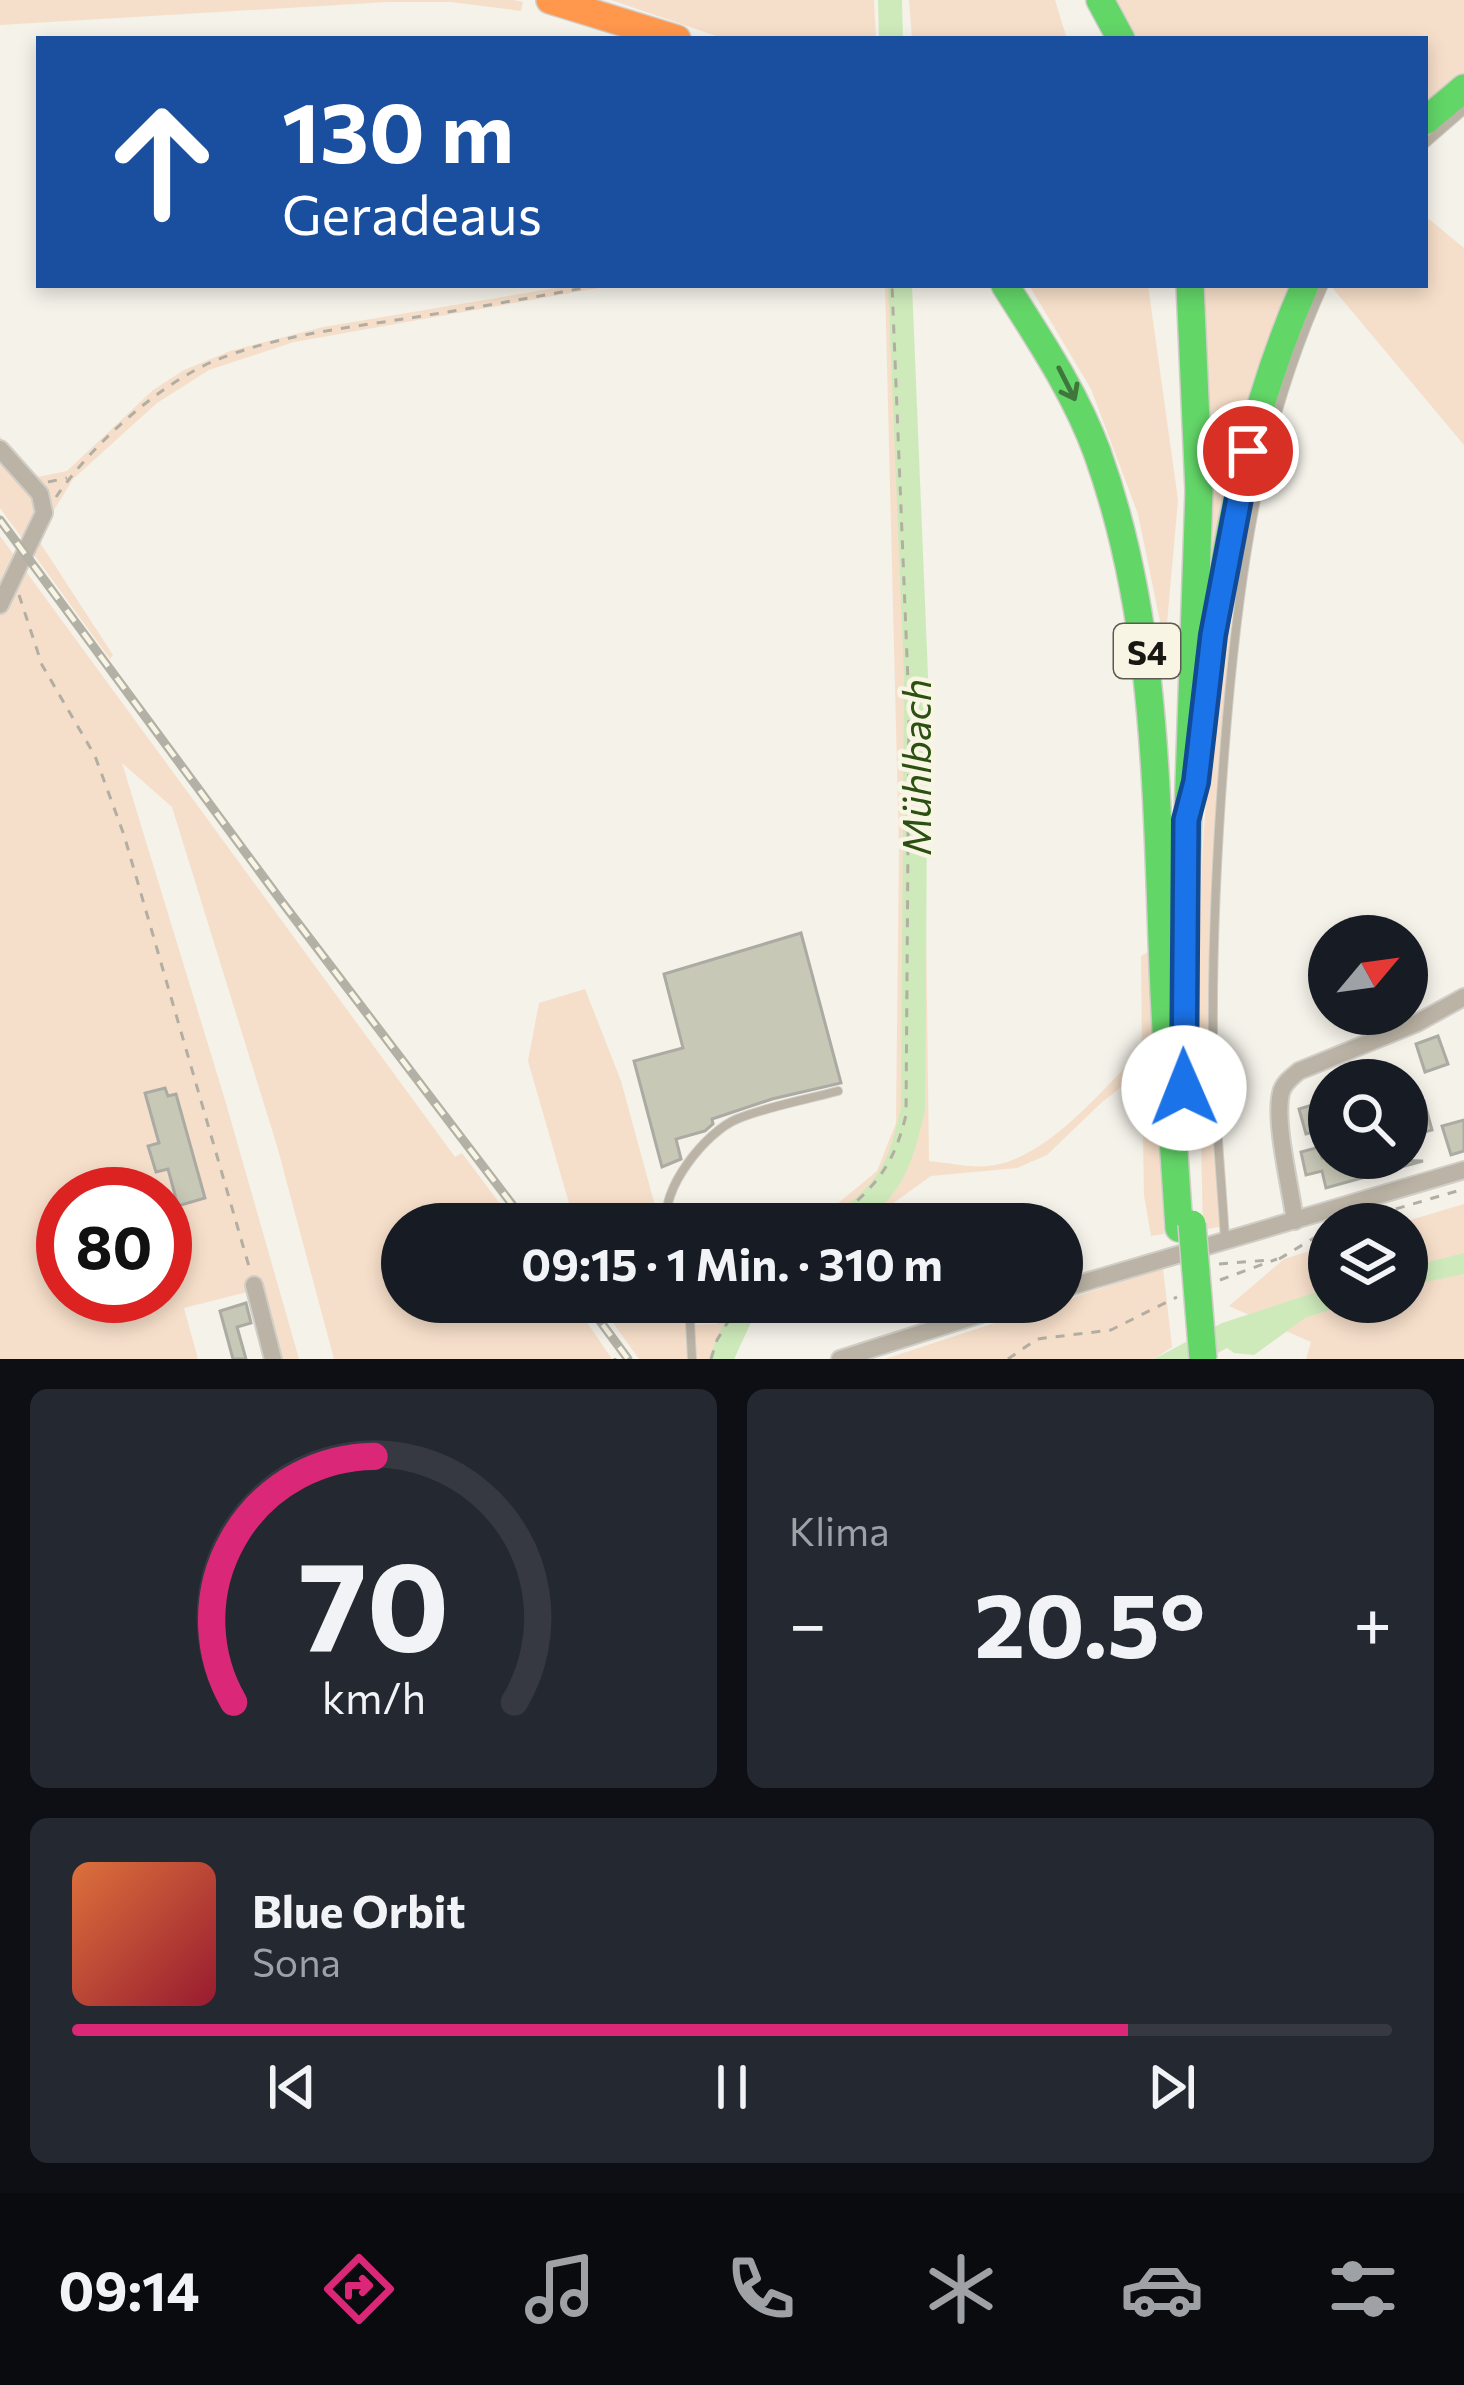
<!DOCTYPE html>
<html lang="de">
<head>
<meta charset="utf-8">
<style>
  :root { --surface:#171b24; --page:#242831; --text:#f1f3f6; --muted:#9ea1a6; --line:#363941; --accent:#db2777 }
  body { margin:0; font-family:Commissioner,sans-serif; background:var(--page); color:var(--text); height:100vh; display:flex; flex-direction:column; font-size:45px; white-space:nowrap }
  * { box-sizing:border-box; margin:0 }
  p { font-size:39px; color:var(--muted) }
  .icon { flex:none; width:66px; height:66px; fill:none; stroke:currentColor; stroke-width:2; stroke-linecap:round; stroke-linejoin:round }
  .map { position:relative; height:1359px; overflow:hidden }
  .panel { display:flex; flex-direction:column; gap:30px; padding:30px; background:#0d0f14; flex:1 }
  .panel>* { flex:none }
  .guide { position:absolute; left:36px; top:36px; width:1392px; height:252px; border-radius:0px; box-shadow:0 6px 18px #0003; background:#1a4fa0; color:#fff; overflow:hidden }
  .needle { width:78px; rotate:61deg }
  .fabs { position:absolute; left:1308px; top:915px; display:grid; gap:24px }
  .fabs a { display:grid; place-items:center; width:120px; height:120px; border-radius:50%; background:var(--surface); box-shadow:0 6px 18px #0003; font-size:60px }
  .speed { position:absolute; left:36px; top:1167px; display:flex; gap:24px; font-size:60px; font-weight:700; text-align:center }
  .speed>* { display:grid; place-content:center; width:156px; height:156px; border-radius:50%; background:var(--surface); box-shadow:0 6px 18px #0003; line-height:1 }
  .speed .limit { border:18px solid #d22; background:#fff; color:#111 }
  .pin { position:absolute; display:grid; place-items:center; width:102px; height:102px; color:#fff; margin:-51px; border:6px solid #fff; border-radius:50%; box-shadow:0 3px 12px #0007 }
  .me { position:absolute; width:132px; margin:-66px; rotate:359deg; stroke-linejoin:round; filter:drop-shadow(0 0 9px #0008) }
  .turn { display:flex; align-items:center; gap:42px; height:252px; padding:0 48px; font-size:54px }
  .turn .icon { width:156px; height:156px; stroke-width:2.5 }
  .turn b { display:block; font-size:84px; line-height:102px }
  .big { font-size:90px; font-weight:700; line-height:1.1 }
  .panel .widget { flex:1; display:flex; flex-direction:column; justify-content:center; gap:18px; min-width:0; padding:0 42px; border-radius:18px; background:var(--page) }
  .panel .dial { align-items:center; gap:0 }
  .dial svg { height:312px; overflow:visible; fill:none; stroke:var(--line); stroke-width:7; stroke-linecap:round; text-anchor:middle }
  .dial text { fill:var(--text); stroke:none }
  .song { display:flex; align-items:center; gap:36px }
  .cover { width:144px; height:144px; border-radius:18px; background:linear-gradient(135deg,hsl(20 70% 55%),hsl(350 70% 35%)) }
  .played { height:12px; border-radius:6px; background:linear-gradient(90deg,var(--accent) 80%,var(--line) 80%) }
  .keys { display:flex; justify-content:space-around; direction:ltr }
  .heat { display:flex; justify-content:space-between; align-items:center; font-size:66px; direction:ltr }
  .panel .tiles { flex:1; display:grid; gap:30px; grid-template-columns:1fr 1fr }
  .widget:last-child { grid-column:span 2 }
  .trip { position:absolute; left:381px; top:1203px; width:702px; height:120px; border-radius:60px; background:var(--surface); box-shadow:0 6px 18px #0003; font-weight:700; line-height:120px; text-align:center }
  .tabs { display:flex; height:192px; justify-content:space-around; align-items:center; background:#090b0e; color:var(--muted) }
  .tabs .icon { width:84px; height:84px }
  .tabs .current { color:var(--accent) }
  .tabs b { font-size:54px; color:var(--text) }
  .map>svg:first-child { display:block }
  .green { fill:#f6dfca; fill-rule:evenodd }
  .water { fill:#ceeabb }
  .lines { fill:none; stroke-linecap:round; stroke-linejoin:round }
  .river { stroke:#ceeabb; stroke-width:24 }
  .building { fill:#c7c8b6; stroke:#ababa4; stroke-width:3 }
  .lane-casing { stroke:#d0cec7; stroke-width:10 }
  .street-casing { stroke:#d0cec7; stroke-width:20 }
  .fast-casing { stroke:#d0cec7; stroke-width:30 }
  .slow-casing { stroke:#d0cec7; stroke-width:30 }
  .path { stroke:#b3aea3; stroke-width:3; stroke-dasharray:9 9; stroke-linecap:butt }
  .lane { stroke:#bbb3a5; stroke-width:8 }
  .street { stroke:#bbb3a5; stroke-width:16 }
  .fast { stroke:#63d668; stroke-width:27 }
  .slow { stroke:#ff974d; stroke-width:27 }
  .rail-casing { stroke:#b3b0a6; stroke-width:9 }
  .rail { stroke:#f9f5e4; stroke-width:4.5; stroke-dasharray:14; stroke-linecap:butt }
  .fast-bridge-casing { stroke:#d0cec7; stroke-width:30; stroke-linecap:butt }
  .fast-bridge { stroke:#63d668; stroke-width:27 }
  .oneway { stroke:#3e763c }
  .route-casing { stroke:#114b97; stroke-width:30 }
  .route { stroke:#1a73e8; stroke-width:21 }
  .labels { text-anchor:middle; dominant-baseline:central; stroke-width:9; stroke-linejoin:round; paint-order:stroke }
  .shield { fill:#f9f5e4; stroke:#5c5a50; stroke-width:3 }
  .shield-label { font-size:33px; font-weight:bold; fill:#181711 }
  .water-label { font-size:39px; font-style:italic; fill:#2c5011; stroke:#f9f5e4 }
</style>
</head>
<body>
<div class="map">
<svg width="1464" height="1359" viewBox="0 0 1464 1359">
  <rect width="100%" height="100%" fill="#f4f2e9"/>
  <g class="green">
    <path d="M0 0H514L523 2 521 11 451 2H388L0 25Z"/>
    <path d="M611 0H874L876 39H725Z"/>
    <path d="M909 0H1055L1067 39H912Z"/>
    <path d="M1115 0H1464V88L1425 121V39H1121Z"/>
    <path d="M1425 216 1464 248V445L1330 285H1425Z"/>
    <path d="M574 285H616L294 342 209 370 157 403 73 479 37 538 113 655 110 659 0 508V436L23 471 37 477 67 471 153 390 184 370 230 351 323 327Z"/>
    <path d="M885 285H910L924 765 929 1161C950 1163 974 1169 995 1165 1050 1155 1103 1089 1142 1050L1141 956 1153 949 1164 1234 1151 1236 1144 1195 1142 1079 1125 1084 1101 1103 1047 1155 1017 1168 931 1176 864 1224H813L877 1171 896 1123 899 848Z"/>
    <path d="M1029 285H1148L1178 500 1165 646 1138 514 1091 389Z"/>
    <path d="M1190 285H1305L1232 523 1196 579Z"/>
    <path d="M0 536 455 1157 462 1153 515 1224H402V1302H573L612 1359H334L277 1146 172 807 122 763 225 1100 299 1359H278L259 1289 184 1308 198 1359H0ZM63 1194H165V1296H63Z"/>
    <path d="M1231 623 1209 931 1210 1048 1223 1226 1203 1230C1200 1073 1193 917 1210 760 1215 714 1220 669 1231 623Z"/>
    <path d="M585 989 621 1081 660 1224H575L528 1061 539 1003Z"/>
    <path d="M1464 1204V1359H1306L1311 1342 1229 1306 1284 1259 1329 1245V1302H1407V1224H1397Z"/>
    <path d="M1163 1268 1172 1347 1154 1359H885Z"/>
    <path d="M598 1302H682L689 1325 717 1324 736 1302H762L748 1319 733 1359H639Z"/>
  </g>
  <g class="water">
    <path d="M1464 1253V1274L1407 1286V1267Z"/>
    <path d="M1329 1288V1302H1353L1305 1318 1254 1355 1234 1353 1227 1348 1206 1359H1154L1222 1323Z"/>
  </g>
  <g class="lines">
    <g class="river">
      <path d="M890 0 891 39"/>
      <path d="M843 1224C892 1187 899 1168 913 1109L916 676 900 285"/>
      <path d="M721 1359 747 1302"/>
    </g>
  </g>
  <g class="building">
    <path d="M801 933 841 1083 772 1099 712 1119 713 1124 705 1131 676 1139 681 1159 662 1167 634 1061 683 1048 664 974Z"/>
    <path d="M1438 1036 1448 1064 1425 1072 1416 1044Z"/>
    <path d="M165 1088 168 1096 176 1094 205 1198 178 1206 168 1169 156 1172 148 1146 159 1143 145 1093Z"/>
    <path d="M1424 1101 1432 1130 1413 1135 1407 1105Z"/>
    <path d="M1319 1103 1326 1129 1306 1134 1299 1109Z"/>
    <path d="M1464 1120V1151L1451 1155 1442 1126Z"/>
    <path d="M1319 1147 1322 1158 1423 1161 1326 1188 1322 1171 1306 1175 1301 1152Z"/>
    <path d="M246 1303 251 1323 237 1327 246 1359H233L220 1311Z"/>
  </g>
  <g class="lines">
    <g class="lane-casing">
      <g id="lane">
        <path d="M1425 144 1464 110"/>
        <path d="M668 1224C658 1191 707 1131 737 1119 769 1106 805 1100 838 1091"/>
        <path d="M1225 1240C1221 1173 1214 1106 1213 1039 1212 932 1218 826 1227 719 1240 566 1260 427 1324 285"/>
        <path d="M689 1302 692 1359"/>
      </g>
    </g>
    <g class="street-casing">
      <g id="street">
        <path d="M0 449 40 494 44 513 0 605"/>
        <path d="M1295 1221C1291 1190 1274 1122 1281 1093 1283 1083 1292 1077 1299 1071L1417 1023 1464 997"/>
        <path d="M254 1285 273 1359"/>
        <path d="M1062 1289 1464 1170"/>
        <path d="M840 1359 1019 1302"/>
      </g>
    </g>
    <g class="fast-casing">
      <g id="fast">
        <path d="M1100 0 1121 39"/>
        <path d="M1425 121 1464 88"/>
        <path d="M1005 285C1039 339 1075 392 1097 452 1160 627 1156 809 1164 992 1168 1070 1174 1149 1179 1228"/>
        <path d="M1209 667C1226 535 1251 407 1305 285"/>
        <path d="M1183 962 1199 491 1190 285"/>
      </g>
    </g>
    <g class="slow-casing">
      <path id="slow" d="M550 0 677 39"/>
    </g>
    <g class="path">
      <path d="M48 482 67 478"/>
      <path d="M56 497C91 446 156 386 214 361 274 336 345 328 410 318 473 308 536 297 599 285"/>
      <path d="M19 595 42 665 95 756 124 835 250 1270"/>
      <path d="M830 1224C873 1189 893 1169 906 1115L909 707 892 285"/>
      <path d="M1344 1224 1464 1189"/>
      <path d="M1279 1259 1329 1229"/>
      <path d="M1219 1264 1269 1260"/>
      <path d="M1220 1280 1277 1259"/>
      <path d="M615 1359V1358"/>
      <path d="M711 1359 717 1340 740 1302"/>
      <path d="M1008 1359 1037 1339 1111 1330 1177 1297"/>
    </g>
    <use href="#lane" class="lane"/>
    <use href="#street" class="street"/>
    <use href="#fast" class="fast"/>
    <use href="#slow" class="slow"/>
    <g class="rail-casing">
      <g id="rail">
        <path d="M0 520 282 902 527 1224"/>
        <path d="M586 1302 628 1359"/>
      </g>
    </g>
    <use href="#rail" class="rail"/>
    <g class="fast-bridge-casing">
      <path id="fast-bridge" d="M1192 1224 1203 1359"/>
    </g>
    <use href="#fast-bridge" class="fast-bridge"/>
  </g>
  <defs><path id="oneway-shaft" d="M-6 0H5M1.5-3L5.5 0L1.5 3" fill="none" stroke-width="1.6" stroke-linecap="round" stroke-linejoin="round" transform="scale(3)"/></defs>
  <use class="oneway" href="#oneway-shaft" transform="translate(1067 384) rotate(63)"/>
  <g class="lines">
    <g class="route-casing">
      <path id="route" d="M1184 1088 1186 820 1196 782 1213 635 1248 451"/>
    </g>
    <use href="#route" class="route"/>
  </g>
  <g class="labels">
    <rect class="shield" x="1114" y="624" width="66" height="54" rx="9"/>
    <g class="shield-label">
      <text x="1147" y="651">S4</text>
    </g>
    <g class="water-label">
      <text transform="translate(915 767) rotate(-90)">Mühlbach</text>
    </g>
  </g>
</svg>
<div class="fabs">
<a><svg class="needle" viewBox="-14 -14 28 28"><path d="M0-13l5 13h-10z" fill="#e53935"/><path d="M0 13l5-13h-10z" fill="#9ea1a6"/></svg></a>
<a><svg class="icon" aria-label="search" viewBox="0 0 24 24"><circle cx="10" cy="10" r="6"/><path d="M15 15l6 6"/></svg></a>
<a><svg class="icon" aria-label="layers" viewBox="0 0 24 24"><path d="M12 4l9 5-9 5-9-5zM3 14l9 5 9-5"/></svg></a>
</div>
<div class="speed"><div class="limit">80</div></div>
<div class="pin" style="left:1248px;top:451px;background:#d93025"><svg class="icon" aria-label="arrive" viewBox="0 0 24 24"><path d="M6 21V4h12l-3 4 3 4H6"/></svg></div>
<svg class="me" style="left:1184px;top:1088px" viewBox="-20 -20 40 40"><circle r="19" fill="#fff"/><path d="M0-13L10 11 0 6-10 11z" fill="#1a73e8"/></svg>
<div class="trip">09:15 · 1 Min. · 310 m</div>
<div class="guide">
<div class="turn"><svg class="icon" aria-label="ahead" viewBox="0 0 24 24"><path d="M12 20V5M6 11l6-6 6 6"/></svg><div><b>130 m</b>Geradeaus</div></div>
</div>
</div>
<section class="panel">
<div class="tiles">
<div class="widget dial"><svg viewBox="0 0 100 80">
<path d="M14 69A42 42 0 1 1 86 69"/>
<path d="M14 69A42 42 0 0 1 50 6" stroke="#db2777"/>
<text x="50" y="56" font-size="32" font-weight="700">70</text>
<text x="50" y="72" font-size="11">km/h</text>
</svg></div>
<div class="widget"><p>Klima</p>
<div class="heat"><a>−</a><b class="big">20.5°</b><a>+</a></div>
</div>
<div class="widget">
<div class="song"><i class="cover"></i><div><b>Blue Orbit</b><p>Sona</p></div></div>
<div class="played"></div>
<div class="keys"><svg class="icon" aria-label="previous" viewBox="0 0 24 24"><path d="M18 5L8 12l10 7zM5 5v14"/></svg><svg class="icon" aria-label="pause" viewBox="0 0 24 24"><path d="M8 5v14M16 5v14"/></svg><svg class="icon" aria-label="next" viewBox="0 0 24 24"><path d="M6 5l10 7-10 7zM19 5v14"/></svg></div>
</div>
</div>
</section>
<nav class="tabs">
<b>09:14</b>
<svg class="icon current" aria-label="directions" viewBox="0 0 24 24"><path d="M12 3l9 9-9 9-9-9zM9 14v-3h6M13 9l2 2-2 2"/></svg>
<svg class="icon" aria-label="music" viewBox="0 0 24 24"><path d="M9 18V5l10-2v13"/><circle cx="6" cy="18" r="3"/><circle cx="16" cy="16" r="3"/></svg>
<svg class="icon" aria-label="phone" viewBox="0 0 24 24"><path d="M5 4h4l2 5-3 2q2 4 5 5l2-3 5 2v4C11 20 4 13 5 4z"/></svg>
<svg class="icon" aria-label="climate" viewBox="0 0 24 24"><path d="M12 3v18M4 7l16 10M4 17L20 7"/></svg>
<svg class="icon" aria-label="car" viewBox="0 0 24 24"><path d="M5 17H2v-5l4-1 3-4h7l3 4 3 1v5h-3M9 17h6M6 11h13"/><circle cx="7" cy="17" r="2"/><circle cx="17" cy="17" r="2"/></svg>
<svg class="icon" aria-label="filters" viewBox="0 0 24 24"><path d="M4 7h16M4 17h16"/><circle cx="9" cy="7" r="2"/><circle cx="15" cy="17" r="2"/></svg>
</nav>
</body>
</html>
